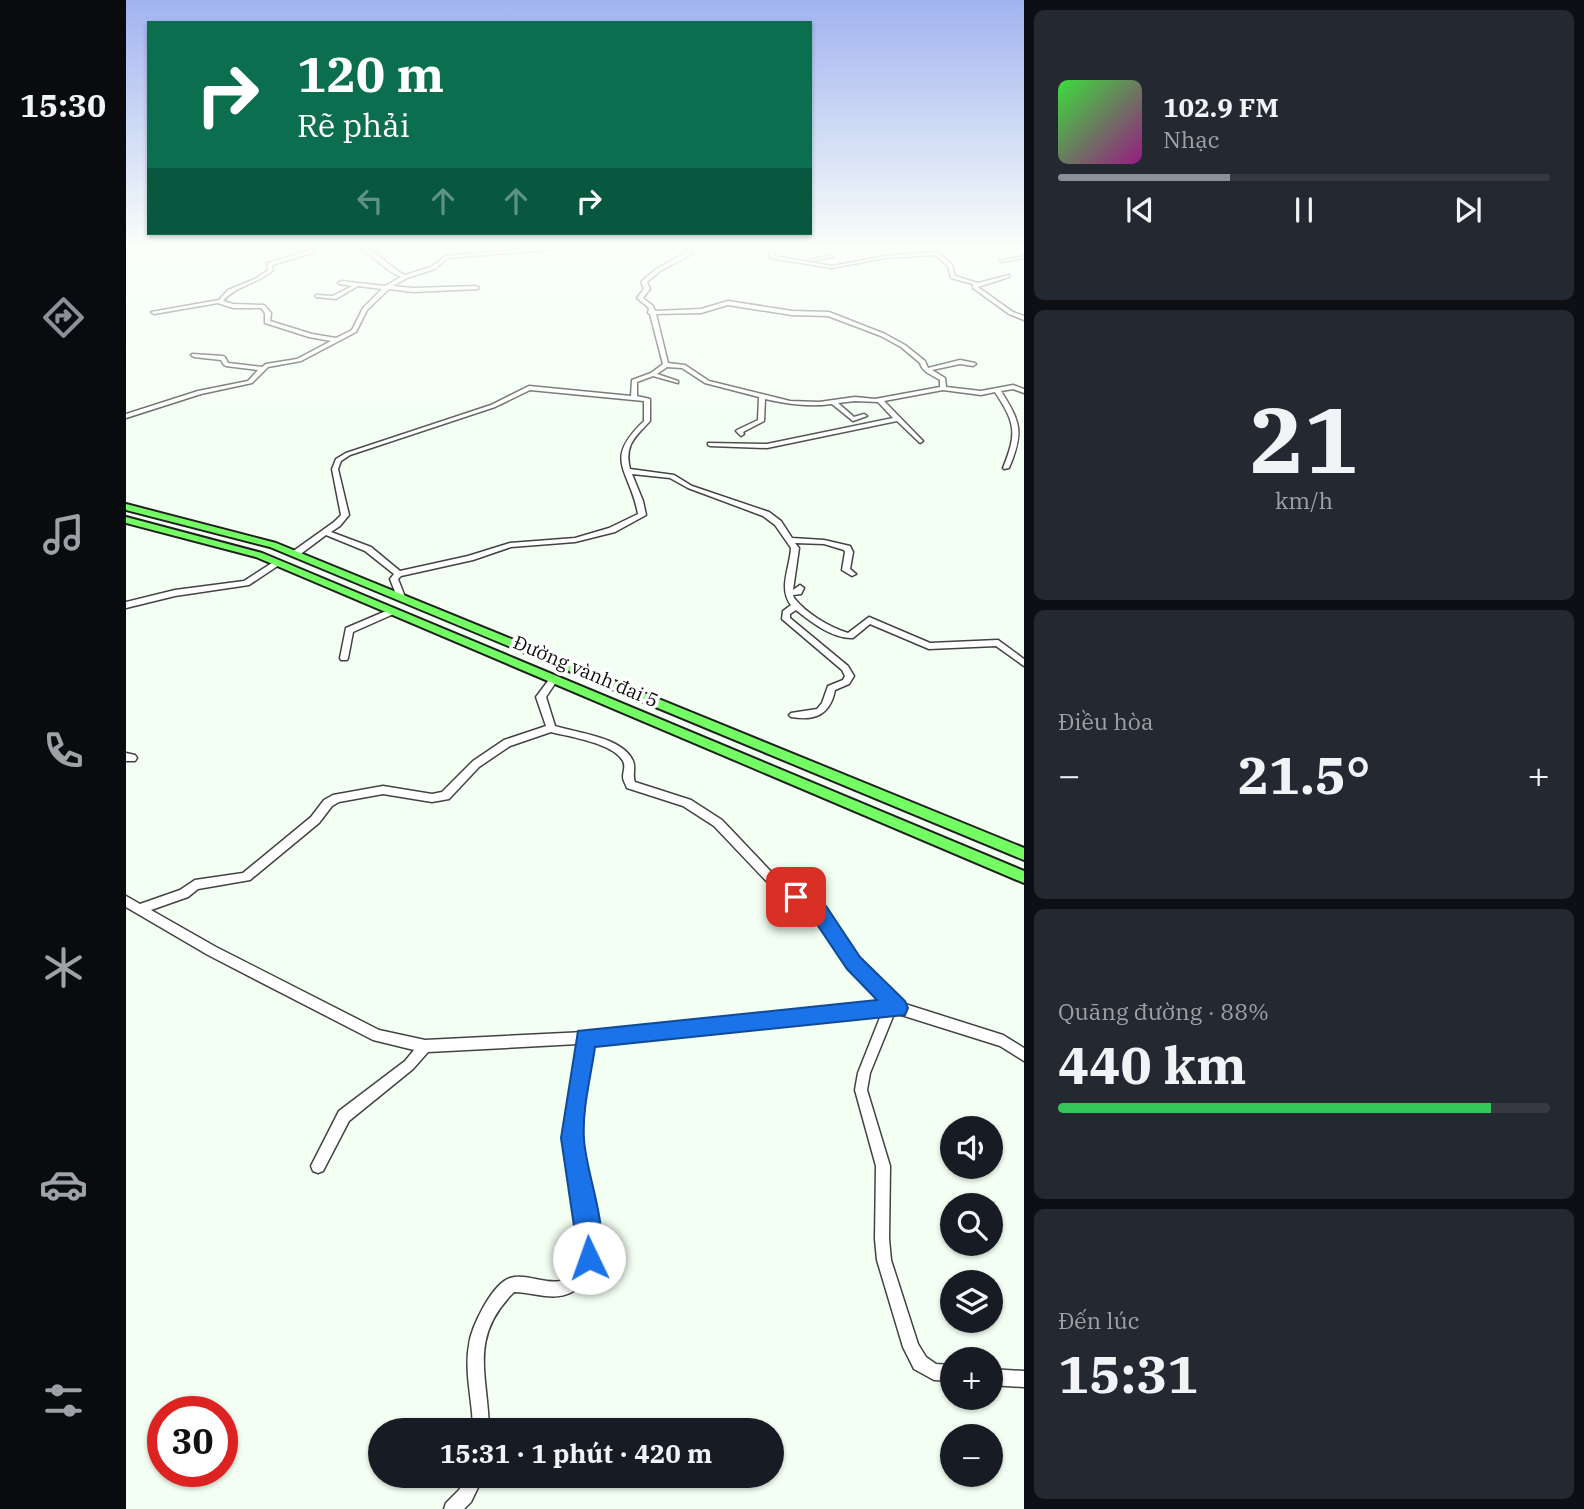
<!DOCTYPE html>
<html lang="vi">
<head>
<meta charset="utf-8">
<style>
  :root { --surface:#171b24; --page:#242831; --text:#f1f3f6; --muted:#9ea1a6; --line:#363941; --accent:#8c9099 }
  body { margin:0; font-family:"IBM Plex Serif",serif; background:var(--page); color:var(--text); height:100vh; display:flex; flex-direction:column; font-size:26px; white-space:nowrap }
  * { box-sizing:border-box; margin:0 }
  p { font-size:23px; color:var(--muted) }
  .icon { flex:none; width:38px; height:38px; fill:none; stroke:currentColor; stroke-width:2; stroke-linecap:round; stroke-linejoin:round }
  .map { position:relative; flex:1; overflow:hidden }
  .details { display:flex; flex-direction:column; gap:10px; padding:10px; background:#0d0f14; width:560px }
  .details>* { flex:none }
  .hud { position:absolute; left:21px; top:21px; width:665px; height:214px; border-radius:0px; box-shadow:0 2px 5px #0004; background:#0b6e4f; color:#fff; overflow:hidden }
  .controls { position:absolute; left:814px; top:1116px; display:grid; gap:14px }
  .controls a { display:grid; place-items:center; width:63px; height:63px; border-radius:50%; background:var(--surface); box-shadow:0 2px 5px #0004; font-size:35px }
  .speed { position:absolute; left:21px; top:1396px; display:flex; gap:14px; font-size:35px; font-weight:700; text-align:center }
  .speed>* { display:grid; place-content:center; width:91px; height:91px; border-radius:50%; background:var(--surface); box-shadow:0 2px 5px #0004; line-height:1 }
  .speed .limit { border:10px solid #d22; background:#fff; color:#111 }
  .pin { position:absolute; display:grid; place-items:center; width:60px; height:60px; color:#fff; margin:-30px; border-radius:14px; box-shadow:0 4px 10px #0006 }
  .me { position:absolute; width:77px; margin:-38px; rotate:357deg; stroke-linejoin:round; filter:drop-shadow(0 0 5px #0008) }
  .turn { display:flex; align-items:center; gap:24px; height:147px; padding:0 35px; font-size:32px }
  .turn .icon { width:91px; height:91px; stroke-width:2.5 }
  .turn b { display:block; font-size:49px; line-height:60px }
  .lanes { display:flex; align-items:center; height:66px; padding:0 35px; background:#0003; justify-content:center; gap:35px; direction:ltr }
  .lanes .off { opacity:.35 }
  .big { font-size:52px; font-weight:700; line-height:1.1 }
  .details .card { flex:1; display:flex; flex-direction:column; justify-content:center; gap:10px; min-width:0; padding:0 24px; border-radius:10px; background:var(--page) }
  .details .dial { align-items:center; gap:0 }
  .dial b { font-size:91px; line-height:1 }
  .song { display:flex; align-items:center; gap:21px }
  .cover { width:84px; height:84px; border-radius:10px; background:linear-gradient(135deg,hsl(120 70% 55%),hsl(310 70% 35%)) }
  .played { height:7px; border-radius:4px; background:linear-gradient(90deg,var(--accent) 35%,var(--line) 35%) }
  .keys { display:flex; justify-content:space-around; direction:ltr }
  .heat { display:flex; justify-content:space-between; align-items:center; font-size:38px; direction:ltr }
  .charge { height:10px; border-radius:5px; background:linear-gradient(90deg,#34c759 88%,var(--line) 0) }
  .trip { position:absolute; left:242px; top:1418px; width:416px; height:70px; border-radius:35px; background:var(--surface); box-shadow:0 2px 5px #0004; font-weight:700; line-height:70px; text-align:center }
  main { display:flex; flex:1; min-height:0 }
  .dock { display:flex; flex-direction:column; width:126px; justify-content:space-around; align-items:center; background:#090b0e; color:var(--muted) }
  .dock .icon { width:49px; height:49px }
  .dock .current { color:var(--accent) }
  .dock b { font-size:32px; color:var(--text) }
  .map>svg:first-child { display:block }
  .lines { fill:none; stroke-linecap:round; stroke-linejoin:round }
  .minor-casing { stroke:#434343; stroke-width:3 }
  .major-casing { stroke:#212121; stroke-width:4 }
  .minor { fill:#fff; fill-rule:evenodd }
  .major { fill:#73ff63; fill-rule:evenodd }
  .route { fill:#1a73e8; stroke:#114b97; stroke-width:2 }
  .labels { text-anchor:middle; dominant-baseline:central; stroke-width:7; stroke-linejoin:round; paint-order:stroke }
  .street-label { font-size:19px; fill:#101010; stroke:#fff }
</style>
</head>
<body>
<main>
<nav class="dock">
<b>15:30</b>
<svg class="icon current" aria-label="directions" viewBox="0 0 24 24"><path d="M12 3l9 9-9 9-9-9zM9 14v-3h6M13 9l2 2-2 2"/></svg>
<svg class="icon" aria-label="music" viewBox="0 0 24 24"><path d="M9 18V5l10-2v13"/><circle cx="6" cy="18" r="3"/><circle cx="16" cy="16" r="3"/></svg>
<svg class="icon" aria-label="phone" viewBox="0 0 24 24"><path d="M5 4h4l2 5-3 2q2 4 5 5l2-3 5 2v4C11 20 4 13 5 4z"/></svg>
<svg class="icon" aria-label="climate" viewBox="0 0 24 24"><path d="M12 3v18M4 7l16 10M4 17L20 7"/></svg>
<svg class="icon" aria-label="car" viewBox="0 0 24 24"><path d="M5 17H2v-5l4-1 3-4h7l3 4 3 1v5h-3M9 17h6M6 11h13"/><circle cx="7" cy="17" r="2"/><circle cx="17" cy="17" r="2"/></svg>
<svg class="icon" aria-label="filters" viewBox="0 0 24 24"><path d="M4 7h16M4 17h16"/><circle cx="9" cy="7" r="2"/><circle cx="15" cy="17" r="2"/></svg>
</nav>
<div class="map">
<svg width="898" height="1509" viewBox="0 0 898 1509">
  <rect width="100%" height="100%" fill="#f3fff3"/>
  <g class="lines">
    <g class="minor-casing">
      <g id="minor">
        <path d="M185 246H189V252L146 265 147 270C133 284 110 285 97 301L107 304 138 305 145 313 144 321 186 334 210 338 226 330 237 308 256 289 232 286 210 299 190 297V295L207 296 226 286 213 284 212 283 215 281 259 286 275 277C259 270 246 255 231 246 250 246 262 268 279 275L305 267 320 256 439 246H489L487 247H457L321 258 309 269 281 278 267 286 287 288 350 286 353 288 352 289 287 292 263 289 241 310 230 332 175 361 142 367 126 383 75 394 0 418V414L72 391 122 381 132 370 100 366 98 365 95 360 68 357 65 355 66 354 97 356 99 357 102 363 136 367 140 364 171 359 205 341 183 337 139 323V313L135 308H107L92 303 28 314 25 312 93 300 102 290 131 278 142 270 141 263 185 250Z"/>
        <path d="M560 246H564L566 254 534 271 521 282 524 289 517 298 527 306 529 311 575 309 602 301 666 311 703 312 759 334 779 345 799 361 802 368 834 360 849 363 850 364 847 366 834 364 806 370 819 378 820 387 855 391 887 385 898 389V393L887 389 875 391C895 423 898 432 883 468L878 469 877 468C891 433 890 424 869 392L855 395 817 390 758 401 796 440 797 441 794 443 771 421 641 448 584 446 582 445V443L641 444 767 418 752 402 729 401 712 403 728 417 738 414 741 416 727 421 706 404C682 407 662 404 639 399L638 421 617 432 618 434 615 436 610 431 611 430 632 420 633 397 579 383 556 368 541 367 531 374 552 381V383L527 376 511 382V396L524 399V421C509 437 498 445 504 469L548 475 566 486 643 512 655 521 666 538 698 540 724 546 727 552 724 569 730 574 726 576 716 570 719 552 718 550 698 544 669 543 673 548 667 590 674 585 678 588 675 594 667 595 668 598C681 614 703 627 722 633L743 617 804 643 872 640 898 659V666L870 646 803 649 744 624 727 638C707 639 685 622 670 610L664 614V618L722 666 728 676 723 684 709 690C704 715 689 721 665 717L663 715 665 713 691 709 696 703 702 686 717 680 719 676 716 670 656 619 657 611 665 605C652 588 664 568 665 548L649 525 637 516 562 488 544 478 506 474 517 501 520 515 489 532 449 542 385 547 347 560 275 576 272 579 279 597 275 600 271 597 264 579 268 574 239 551 200 535 172 556H166V552L208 522 215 515 206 469 210 459 220 453 365 405 403 386 505 396 506 380 525 373 537 364 524 314 522 313 523 308 511 298 518 289 515 282 530 269 561 252ZM602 305 666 315 702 316 755 336 775 347 794 363C796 372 806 375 814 380V387L749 399 729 397 693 402 664 401 583 381 559 365 542 363 530 314 575 313ZM404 390 518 401V421C476 461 504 469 512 514L483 528 449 538 384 543 342 556 274 571 245 547 205 532 214 526 223 515 212 469 215 461 224 455 369 407Z"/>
        <path d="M639 246H643L648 252V256L706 266 759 256 812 252 826 265 829 276 852 283 883 275V277L852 287 887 312 898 316V320L883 314 847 288V284L825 278 822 266 809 255 759 258 706 268 644 258V252Z"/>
        <path d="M705 255 707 257 684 261 682 260Z"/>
        <path d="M898 256V258L876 262 874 261Z"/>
        <path d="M149 561H152L156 563 123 585 49 596 0 608V602L49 590 118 581Z"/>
        <path d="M267 608 271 611 270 613 227 632 222 658 221 660H215L214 658 220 628Z"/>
        <path d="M428 676 432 679 420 697 429 726C451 733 497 737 507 761 510 768 506 775 509 782L565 800 596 820 652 879 697 908 732 959 776 1003 877 1035 898 1048V1061L874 1046 772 1014H768L744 1073 741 1090 764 1166 763 1239 765 1260 792 1344 800 1357 810 1364 826 1365V1381L808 1380 788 1369 777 1347 751 1260 749 1239 750 1166 729 1090 732 1073 755 1015 464 1043C460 1073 453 1104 454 1135 455 1175 493 1267 446 1292 428 1302 407 1292 388 1292 342 1338 362 1374 363 1430H347C347 1402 338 1373 343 1345 345 1327 366 1284 384 1278 407 1271 436 1297 451 1266 467 1233 441 1171 440 1134 440 1104 448 1074 452 1044L302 1052 287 1069 223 1121 197 1171 192 1173 187 1171 185 1166 213 1111 279 1061 288 1050 247 1040 82 955 0 907V896L14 904 54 890 69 880 117 873 185 817 198 800 207 795 257 786 306 794 316 792 347 761 378 740 420 726 410 697 425 677ZM425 732C444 737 487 743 497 761 500 767 497 771 497 777 497 780 500 785 501 788L557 806 588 826 644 885 689 914 724 967 759 1003 459 1032 299 1040 253 1030 90 947 25 910 62 897 72 889 124 880 193 823 206 806 213 802 257 794 306 802 323 799 353 767 384 746Z"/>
        <path d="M0 753 9 755 11 758 9 761H0Z"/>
        <path d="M864 1369 898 1371V1387L864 1385Z"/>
        <path d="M341 1475H358L345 1502 338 1509H318L320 1503 333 1490Z"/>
      </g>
    </g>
    <g class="major-casing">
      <g id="major">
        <path d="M0 504 150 543 898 848V860L144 547 0 510Z"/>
        <path d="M0 517 136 553 898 871V883L130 557 0 523Z"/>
      </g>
    </g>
    <use href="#minor" class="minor"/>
    <use href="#major" class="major"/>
  </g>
  <linearGradient id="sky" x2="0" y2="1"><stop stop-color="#a1b3f0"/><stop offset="0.54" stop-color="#fafffa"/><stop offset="1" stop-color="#fafffa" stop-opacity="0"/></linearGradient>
  <rect width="898" height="457" fill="url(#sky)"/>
  <path class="route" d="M670 889 700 906 734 957 779 1001 782 1008 779 1015 469 1047C465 1076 456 1109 458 1139 460 1176 486 1232 471 1267L463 1270 454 1267 435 1138 452 1031 751 1000 721 969 686 917 664 902 661 897 664 891Z"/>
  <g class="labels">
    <g class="street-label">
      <text transform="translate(460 671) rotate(23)">Đường vành đai 5</text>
    </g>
  </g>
</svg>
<div class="controls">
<a><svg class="icon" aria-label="sound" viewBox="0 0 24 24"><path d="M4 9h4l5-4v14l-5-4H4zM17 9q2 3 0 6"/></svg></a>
<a><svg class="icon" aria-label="search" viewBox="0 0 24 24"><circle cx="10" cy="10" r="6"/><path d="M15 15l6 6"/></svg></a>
<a><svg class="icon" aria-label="layers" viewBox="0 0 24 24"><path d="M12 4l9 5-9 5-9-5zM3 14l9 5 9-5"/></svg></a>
<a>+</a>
<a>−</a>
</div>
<div class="speed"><div class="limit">30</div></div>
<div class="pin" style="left:670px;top:897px;background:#d93025"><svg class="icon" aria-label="arrive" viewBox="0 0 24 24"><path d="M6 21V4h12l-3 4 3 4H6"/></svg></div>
<svg class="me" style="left:463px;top:1258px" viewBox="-20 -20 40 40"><circle r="19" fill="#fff"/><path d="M0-13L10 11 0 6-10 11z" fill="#1a73e8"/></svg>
<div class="trip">15:31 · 1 phút · 420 m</div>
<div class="hud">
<div class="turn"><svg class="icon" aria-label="right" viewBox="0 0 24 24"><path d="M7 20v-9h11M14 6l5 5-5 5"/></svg><div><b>120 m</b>Rẽ phải</div></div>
<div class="lanes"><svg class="icon off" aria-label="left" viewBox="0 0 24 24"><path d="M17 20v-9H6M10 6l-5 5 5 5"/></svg><svg class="icon off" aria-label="ahead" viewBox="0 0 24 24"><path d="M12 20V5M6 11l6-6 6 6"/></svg><svg class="icon off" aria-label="ahead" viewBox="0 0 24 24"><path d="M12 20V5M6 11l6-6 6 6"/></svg><svg class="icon" aria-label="right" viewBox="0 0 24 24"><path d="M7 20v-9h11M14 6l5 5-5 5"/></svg></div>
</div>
</div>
<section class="details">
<div class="card">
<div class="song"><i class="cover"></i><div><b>102.9 FM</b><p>Nhạc</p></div></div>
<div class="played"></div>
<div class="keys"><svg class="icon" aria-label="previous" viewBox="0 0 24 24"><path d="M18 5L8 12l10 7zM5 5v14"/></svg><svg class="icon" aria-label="pause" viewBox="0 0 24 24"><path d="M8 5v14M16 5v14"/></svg><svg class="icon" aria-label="next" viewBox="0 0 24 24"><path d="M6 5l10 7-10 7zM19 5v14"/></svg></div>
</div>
<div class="card dial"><b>21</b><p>km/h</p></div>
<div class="card"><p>Điều hòa</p>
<div class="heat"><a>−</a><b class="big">21.5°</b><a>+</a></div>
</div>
<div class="card"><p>Quãng đường · 88%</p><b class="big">440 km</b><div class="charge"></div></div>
<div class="card"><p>Đến lúc</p><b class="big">15:31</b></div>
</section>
</main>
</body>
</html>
